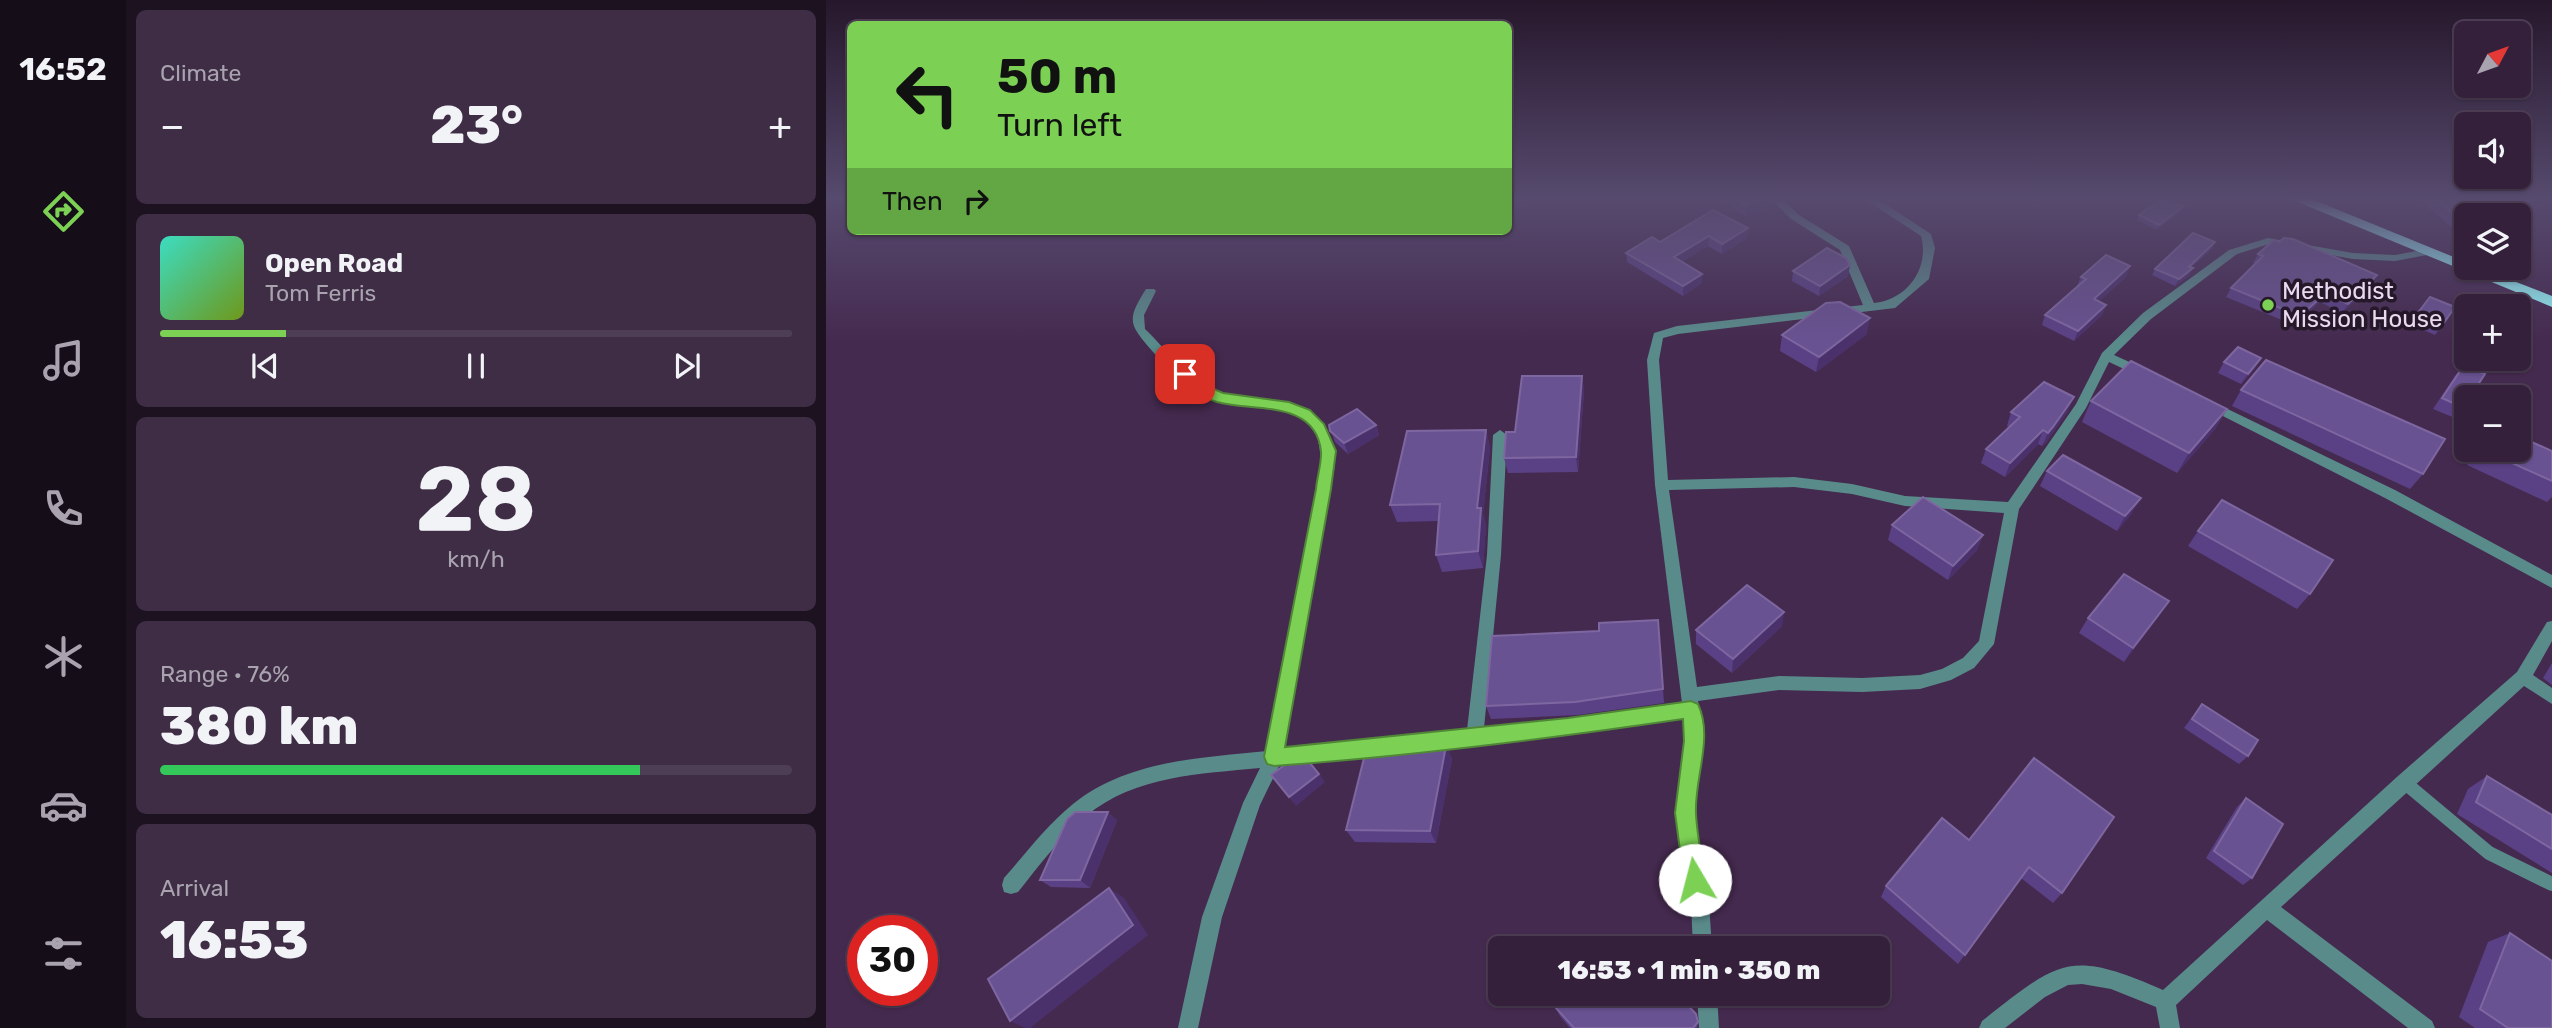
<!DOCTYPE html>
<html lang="en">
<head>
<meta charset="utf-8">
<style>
  :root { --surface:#34203b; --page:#3f2d46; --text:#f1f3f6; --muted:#a9a3af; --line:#4e3e55; --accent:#7cd155 }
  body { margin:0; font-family:Rubik,sans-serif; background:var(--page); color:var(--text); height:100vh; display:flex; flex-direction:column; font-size:26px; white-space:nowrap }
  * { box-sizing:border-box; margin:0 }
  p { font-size:23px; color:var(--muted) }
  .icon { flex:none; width:38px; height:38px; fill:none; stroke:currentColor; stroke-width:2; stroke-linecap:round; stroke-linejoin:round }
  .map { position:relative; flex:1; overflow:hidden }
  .drawer { display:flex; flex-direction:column; gap:10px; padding:10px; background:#1d1220; width:700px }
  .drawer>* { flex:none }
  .top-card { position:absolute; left:21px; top:21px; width:665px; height:214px; border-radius:10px; box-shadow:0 2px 5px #0004,0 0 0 2px var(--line); background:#7cd155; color:#111; overflow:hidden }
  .needle { width:46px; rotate:49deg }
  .controls { position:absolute; left:1628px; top:21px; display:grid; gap:14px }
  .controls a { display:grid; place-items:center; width:77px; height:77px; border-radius:10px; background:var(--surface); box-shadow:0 2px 5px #0004,0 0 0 2px var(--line); font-size:35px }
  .speed { position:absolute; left:21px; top:915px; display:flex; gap:14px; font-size:35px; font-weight:700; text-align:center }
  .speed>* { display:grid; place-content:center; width:91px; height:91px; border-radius:50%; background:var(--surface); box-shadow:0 2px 5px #0004,0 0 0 2px var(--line); line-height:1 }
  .speed .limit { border:10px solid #d22; background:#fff; color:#111 }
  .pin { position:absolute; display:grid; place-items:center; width:60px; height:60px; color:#fff; margin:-30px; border-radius:14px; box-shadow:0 4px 10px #0006 }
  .me { position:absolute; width:77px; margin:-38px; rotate:352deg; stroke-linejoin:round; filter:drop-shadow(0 0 5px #0008) }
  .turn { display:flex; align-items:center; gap:24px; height:147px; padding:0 35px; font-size:32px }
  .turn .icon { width:91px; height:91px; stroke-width:2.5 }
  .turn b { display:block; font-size:49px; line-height:60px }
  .then { display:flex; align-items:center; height:66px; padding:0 35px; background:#0003; gap:14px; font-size:26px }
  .big { font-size:52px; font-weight:800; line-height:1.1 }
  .drawer .card { flex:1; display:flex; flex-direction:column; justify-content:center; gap:10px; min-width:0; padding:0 24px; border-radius:10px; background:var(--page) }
  .drawer .dial { align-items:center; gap:0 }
  .dial b { font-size:91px; line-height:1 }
  .song { display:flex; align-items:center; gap:21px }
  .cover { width:84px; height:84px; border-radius:10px; background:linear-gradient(135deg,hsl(170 70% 55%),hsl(80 70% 35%)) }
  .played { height:7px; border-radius:4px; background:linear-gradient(90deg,var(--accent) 20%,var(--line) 20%) }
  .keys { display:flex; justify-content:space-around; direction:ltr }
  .heat { display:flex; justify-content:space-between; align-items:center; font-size:38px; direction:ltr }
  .charge { height:10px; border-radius:5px; background:linear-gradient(90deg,#34c759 76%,var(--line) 0) }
  .trip { position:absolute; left:662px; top:936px; width:402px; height:70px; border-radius:10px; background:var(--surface); box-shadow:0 2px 5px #0004,0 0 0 2px var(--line); font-weight:800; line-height:70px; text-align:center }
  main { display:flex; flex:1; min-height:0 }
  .dock { display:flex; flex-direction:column; width:126px; justify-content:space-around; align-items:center; background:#150d18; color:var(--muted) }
  .dock .icon { width:49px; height:49px }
  .dock .selected { color:var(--accent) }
  .dock b { font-size:32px; color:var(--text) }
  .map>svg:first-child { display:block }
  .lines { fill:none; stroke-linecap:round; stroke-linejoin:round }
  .lane { stroke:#5a8b8b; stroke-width:14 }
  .street { fill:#5a8b8b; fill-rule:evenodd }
  .highway { fill:#98fbfd; fill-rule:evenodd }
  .wall { fill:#5a4185 }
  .shaded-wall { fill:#4b316b }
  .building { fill:#695291; stroke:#7e67a0; stroke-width:2 }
  .route { fill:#7cd155; stroke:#518837; stroke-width:2 }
  .poi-dot { fill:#7cd155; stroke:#251829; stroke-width:2.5 }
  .labels { text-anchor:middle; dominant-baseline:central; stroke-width:7; stroke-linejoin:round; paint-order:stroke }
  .poi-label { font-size:24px; fill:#ead9f0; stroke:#251829; text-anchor:start }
</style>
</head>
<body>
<main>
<nav class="dock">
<b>16:52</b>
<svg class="icon selected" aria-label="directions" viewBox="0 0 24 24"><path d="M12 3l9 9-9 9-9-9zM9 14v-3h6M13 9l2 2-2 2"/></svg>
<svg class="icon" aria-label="music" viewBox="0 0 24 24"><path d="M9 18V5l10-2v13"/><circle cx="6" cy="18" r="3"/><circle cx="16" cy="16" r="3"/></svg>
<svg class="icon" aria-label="phone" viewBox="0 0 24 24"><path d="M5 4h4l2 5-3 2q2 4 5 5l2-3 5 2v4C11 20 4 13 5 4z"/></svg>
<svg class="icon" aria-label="climate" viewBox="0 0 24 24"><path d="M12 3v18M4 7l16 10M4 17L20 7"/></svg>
<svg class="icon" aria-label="car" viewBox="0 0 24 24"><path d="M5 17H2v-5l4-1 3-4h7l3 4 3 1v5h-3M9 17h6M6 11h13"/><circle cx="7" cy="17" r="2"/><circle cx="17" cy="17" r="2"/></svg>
<svg class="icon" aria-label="filters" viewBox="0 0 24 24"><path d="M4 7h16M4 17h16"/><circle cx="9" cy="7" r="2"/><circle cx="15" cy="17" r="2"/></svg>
</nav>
<section class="drawer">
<div class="card"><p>Climate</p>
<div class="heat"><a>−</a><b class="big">23°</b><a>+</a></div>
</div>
<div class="card">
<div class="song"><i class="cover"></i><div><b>Open Road</b><p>Tom Ferris</p></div></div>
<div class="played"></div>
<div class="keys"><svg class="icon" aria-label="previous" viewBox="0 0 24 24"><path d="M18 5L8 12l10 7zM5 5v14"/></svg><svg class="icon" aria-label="pause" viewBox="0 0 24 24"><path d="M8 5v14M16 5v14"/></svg><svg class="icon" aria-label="next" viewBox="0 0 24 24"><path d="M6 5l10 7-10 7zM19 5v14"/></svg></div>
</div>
<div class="card dial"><b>28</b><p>km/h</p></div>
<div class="card"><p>Range · 76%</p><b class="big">380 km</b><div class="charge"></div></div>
<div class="card"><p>Arrival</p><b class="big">16:53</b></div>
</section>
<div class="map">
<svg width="1726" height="1028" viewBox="0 0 1726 1028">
  <rect width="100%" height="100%" fill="#452a4f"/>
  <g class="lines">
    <path class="lane" d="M1578 782 1663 853 1726 884"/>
    <g class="street">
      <path d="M944 198H955L973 215 1023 246 1048 303C1081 300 1104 268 1095 236L1037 198H1050L1105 234 1109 248 1103 279 1069 308 852 334 837 338 833 360 842 480 968 477 1026 484 1079 496 1182 502 1250 404 1276 353 1317 313 1403 250 1442 238 1527 253 1569 255 1601 249 1606 252 1601 255 1569 261 1527 259 1443 244 1411 254 1325 319 1288 355 1321 370 1323 373 1321 376H1313L1283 362 1260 408 1193 509 1168 644 1148 668 1125 680 1094 689 1036 692 953 690 872 701 876 729 868 812 883 903 886 948H867L865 903 850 812 860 729 858 717 649 746 453 766 434 805 396 917 372 1028H352L376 917 417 803 434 768C374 774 310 775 260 816 234 837 213 866 192 892L185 894 178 892 176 885 178 878C200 853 221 825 247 804 302 760 374 758 441 751L495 465C494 451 494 435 483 425 461 403 424 411 396 403 368 394 348 374 328 353 304 325 299 322 320 289H328L330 291 318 315 319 329C340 349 360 378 387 390 426 408 486 389 505 438 508 446 508 457 509 465L458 749 641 730 661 555 667 435 674 430 681 435 675 555 658 728 742 719 856 703 829 485 821 360 828 333 851 326 1037 305 1014 250 965 219ZM968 487 1026 494 1079 506 1178 513 1153 641 1137 658 1116 669 1094 675 1036 678 953 676 871 687 843 490Z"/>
      <path d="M1383 400 1569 490 1726 575V588L1559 498 1379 407 1377 404 1379 401Z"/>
      <path d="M1726 621V641L1707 675 1726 688V704L1698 686 1455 907 1606 1021 1609 1028H1582L1441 920 1350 1005 1354 1028H1334L1330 1007 1285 989 1256 984 1242 985 1219 997 1179 1028H1153L1156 1021C1233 961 1242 948 1337 990L1572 776 1691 672 1721 622Z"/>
      <path d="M871 994H891L893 1028H873Z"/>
    </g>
    <path class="highway" d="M1462 198H1483L1640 262V268H1654L1726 296V307Z"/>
  </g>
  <g class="wall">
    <path d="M898 198H947L946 204 919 216 898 202Z"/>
    <path d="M1592 198H1684L1679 205 1665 199 1647 215H1640V222L1630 231Z"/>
    <path d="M1358 206 1356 211 1331 230 1311 220 1313 215Z"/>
    <path d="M922 228 921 238 896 254 882 246 856 262 876 283 857 296 801 262 800 253 834 242Z"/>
    <path d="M1389 242 1386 249 1365 268 1364 275 1349 286 1326 275 1329 269Z"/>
    <path d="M1432 254 1551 275 1545 284 1516 313 1494 302 1468 325 1400 297 1405 288 1429 263H1427Z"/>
    <path d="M1024 265 1022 276 993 296 966 281 967 271Z"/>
    <path d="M1255 277H1300L1273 301 1280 305 1276 315 1248 341 1216 325 1219 315 1251 286Z"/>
    <path d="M1604 297 1617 324 1609 335 1584 324Z"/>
    <path d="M1041 334 990 372 954 351 956 335Z"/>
    <path d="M1398 362 1429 368 1415 384 1392 373Z"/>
    <path d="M1638 365V408L1629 418 1607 409 1629 376Z"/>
    <path d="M756 376 758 391 752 472 682 473 678 458 689 432Z"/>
    <path d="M1415 390 1597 474 1584 489 1406 406Z"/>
    <path d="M1265 401 1401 409 1389 429 1351 473 1256 422Z"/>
    <path d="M1242 411 1221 441 1216 446 1212 444 1179 477 1155 463 1160 449 1183 427 1181 426 1185 412Z"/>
    <path d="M503 425H550L553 435 522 454 509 442Z"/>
    <path d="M660 430 664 448 657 514 660 525 657 568 616 572 610 555 612 521 571 522 564 505Z"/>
    <path d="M1650 450 1726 451V497L1721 502 1641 465Z"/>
    <path d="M1221 471 1306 513 1291 531 1214 486Z"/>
    <path d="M1066 525 1157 535 1151 550 1122 580 1062 540Z"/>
    <path d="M1372 531 1484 594 1471 609 1362 546Z"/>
    <path d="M1333 616 1298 662 1253 633 1262 618Z"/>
    <path d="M956 626 906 673 870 644V630Z"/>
    <path d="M773 631 837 689 838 703 752 715 665 719 660 706Z"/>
    <path d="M1726 663V685L1717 678Z"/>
    <path d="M1376 704 1422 756 1413 764 1358 728Z"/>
    <path d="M620 746 626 759 610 843 529 842 520 830Z"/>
    <path d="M1208 758 1236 893 1227 903 1195 878 1132 964 1055 897 1060 886 1143 840Z"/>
    <path d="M1661 776 1726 815V873L1631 814 1642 789Z"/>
    <path d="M1420 798 1426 878 1417 885 1380 858 1411 807Z"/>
    <path d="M291 820 264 888 225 887 214 880Z"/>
    <path d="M1684 933 1726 1028H1649L1633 1017 1662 942Z"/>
    <path d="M730 1008 872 1022 871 1028H744L734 1016Z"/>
  </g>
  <g class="shaded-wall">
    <path d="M936 198H947L946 204 919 216V206Z"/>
    <path d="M1663 198H1666L1647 215H1644Z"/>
    <path d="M1358 206 1356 211 1331 230 1333 225Z"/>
    <path d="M1640 219V222L1630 231 1637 222Z"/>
    <path d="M922 228 921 238 896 254V244Z"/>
    <path d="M883 236 882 246 848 267V257Z"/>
    <path d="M1389 242 1386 249 1360 273 1363 267Z"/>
    <path d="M1024 265 1022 276 993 296 994 286Z"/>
    <path d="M1304 266 1300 277 1264 309 1268 299Z"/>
    <path d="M1367 268 1364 275 1349 286 1353 279Z"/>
    <path d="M876 274V283L857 296V286Z"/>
    <path d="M1551 275 1545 284 1516 313 1522 304Z"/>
    <path d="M1500 293 1494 302 1468 325 1474 316Z"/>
    <path d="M1280 305 1276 315 1248 341 1252 331Z"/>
    <path d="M1044 318 1041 334 990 372 993 357Z"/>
    <path d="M1435 358 1429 368 1415 384 1422 374Z"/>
    <path d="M756 376 758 391 752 472 750 457Z"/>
    <path d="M1248 397 1242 411 1221 441 1216 446 1222 433Z"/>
    <path d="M1401 409 1389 429 1351 473 1363 453Z"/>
    <path d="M550 425 553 435 522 454 518 443Z"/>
    <path d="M660 430 664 448 657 514 660 525 657 568 652 551 651 508Z"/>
    <path d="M1217 430 1212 444 1179 477 1184 463Z"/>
    <path d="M1315 498 1306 513 1291 531 1299 516Z"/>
    <path d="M1157 535 1151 550 1122 580 1127 566Z"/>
    <path d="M1343 601 1333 616 1298 662 1307 648Z"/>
    <path d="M958 612 956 626 906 673 907 659Z"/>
    <path d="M620 746 626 759 610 843 604 831Z"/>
    <path d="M493 774 499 782 470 806 463 797Z"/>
    <path d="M282 812 291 820 264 888 254 880Z"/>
    <path d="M283 888 298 898 322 935 204 1028H200L184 1021Z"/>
  </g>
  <g class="building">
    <path d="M908 198H936L919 206Z"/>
    <path d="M1609 198H1663L1644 215H1640V219L1637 222Z"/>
    <path d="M1334 199 1358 206 1333 225 1313 215Z"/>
    <path d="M887 210 922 228 896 244 883 236 848 257 876 274 857 286 800 253 826 237 834 242Z"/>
    <path d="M1367 233 1389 242 1363 267 1367 268 1353 279 1329 269Z"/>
    <path d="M1458 238 1467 239 1551 275 1522 304 1500 293 1474 316 1405 288 1437 256 1432 254 1448 240 1453 242Z"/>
    <path d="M1001 248 1020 258 1024 265 994 286 967 271Z"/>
    <path d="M1280 255 1304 266 1268 299 1280 305 1252 331 1219 315 1260 279 1255 277Z"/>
    <path d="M1604 297 1629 307 1617 324 1591 314Z"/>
    <path d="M1014 302 1044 318 993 357 956 335 1000 303Z"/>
    <path d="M1412 347 1435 358 1422 374 1398 362Z"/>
    <path d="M1440 360 1619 439 1597 474 1415 390Z"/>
    <path d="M1305 361 1401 409 1363 453 1265 401Z"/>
    <path d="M1638 365 1659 374 1644 397H1640V405L1638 408 1616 398Z"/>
    <path d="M696 376H756L750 457 678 458 680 432H689Z"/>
    <path d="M1218 382 1248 397 1227 427 1222 433 1217 430 1184 463 1160 449 1194 417 1185 412Z"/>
    <path d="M531 409 550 425 518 443 504 431 503 425Z"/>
    <path d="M660 430 651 508H655L652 551 610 555 614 504 564 505 581 431Z"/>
    <path d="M1692 436 1726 451V481L1657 450H1692Z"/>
    <path d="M1237 455 1315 498 1299 516 1221 471Z"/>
    <path d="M1097 497 1157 535 1127 566 1066 525Z"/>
    <path d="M1396 500 1507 560 1484 594 1372 531Z"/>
    <path d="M1298 574 1343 601 1307 648 1262 618Z"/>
    <path d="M921 585 958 612 907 659 870 630Z"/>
    <path d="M832 620 837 689 749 702 660 706 666 636 773 631V623Z"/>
    <path d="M1376 704 1432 740 1422 756 1366 719Z"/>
    <path d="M541 746H620L604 831 520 830Z"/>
    <path d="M479 757 493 774 463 797 445 775 468 758Z"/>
    <path d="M1208 758 1288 817 1236 893 1203 867 1139 955 1060 886 1116 818 1143 840Z"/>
    <path d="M1661 776 1726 815V849L1650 802Z"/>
    <path d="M1420 798 1457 824 1426 878 1388 851Z"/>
    <path d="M249 812H282L254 880H214L241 819Z"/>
    <path d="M283 888 307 925 184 1021 162 979Z"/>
    <path d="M1684 933 1726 961V1028H1682L1654 1009Z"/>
    <path d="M798 937 808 948H787Z"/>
    <path d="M743 994H851L870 1014 872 1022 867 1028H748L730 1008Z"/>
  </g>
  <linearGradient id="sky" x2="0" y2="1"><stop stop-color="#26172b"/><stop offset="0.58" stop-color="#564a6e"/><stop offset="1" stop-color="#564a6e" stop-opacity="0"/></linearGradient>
  <rect width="1726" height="342" fill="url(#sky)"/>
  <path class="route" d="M359 369 381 386 397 393 463 402 484 410 498 424 510 451 505 489 459 747 742 718 865 701 872 704C888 738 868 778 870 814 871 835 876 858 879 880L876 887 869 890 861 887 858 880 849 813 858 741 857 719C721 739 585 756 448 766L441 764 438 757 490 489C491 477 496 462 495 451 489 399 426 412 391 402 376 397 362 387 352 374Z"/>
  <circle class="poi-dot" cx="1442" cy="305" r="7"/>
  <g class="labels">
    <g class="poi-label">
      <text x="1456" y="291">Methodist<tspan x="1456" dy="28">Mission House</tspan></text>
    </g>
  </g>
</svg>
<div class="controls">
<a><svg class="needle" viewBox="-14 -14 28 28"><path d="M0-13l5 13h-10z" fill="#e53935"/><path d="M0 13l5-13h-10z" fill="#a9a3af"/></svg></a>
<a><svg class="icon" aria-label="sound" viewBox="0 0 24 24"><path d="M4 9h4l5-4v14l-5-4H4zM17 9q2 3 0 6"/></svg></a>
<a><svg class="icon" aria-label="layers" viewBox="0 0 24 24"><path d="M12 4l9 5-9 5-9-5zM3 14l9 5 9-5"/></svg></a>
<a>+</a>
<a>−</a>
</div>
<div class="speed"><div class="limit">30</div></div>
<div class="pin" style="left:359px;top:374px;background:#d93025"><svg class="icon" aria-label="arrive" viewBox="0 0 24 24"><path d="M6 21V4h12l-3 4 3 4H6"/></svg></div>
<svg class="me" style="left:869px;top:880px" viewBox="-20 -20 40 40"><circle r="19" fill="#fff"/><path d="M0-13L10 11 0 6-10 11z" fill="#7cd155"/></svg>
<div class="trip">16:53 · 1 min · 350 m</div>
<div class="top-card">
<div class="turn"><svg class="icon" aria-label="left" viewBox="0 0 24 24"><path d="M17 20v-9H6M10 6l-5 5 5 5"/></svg><div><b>50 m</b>Turn left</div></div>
<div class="then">Then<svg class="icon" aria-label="right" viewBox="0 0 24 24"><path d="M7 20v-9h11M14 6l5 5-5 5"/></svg></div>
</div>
</div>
</main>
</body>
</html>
